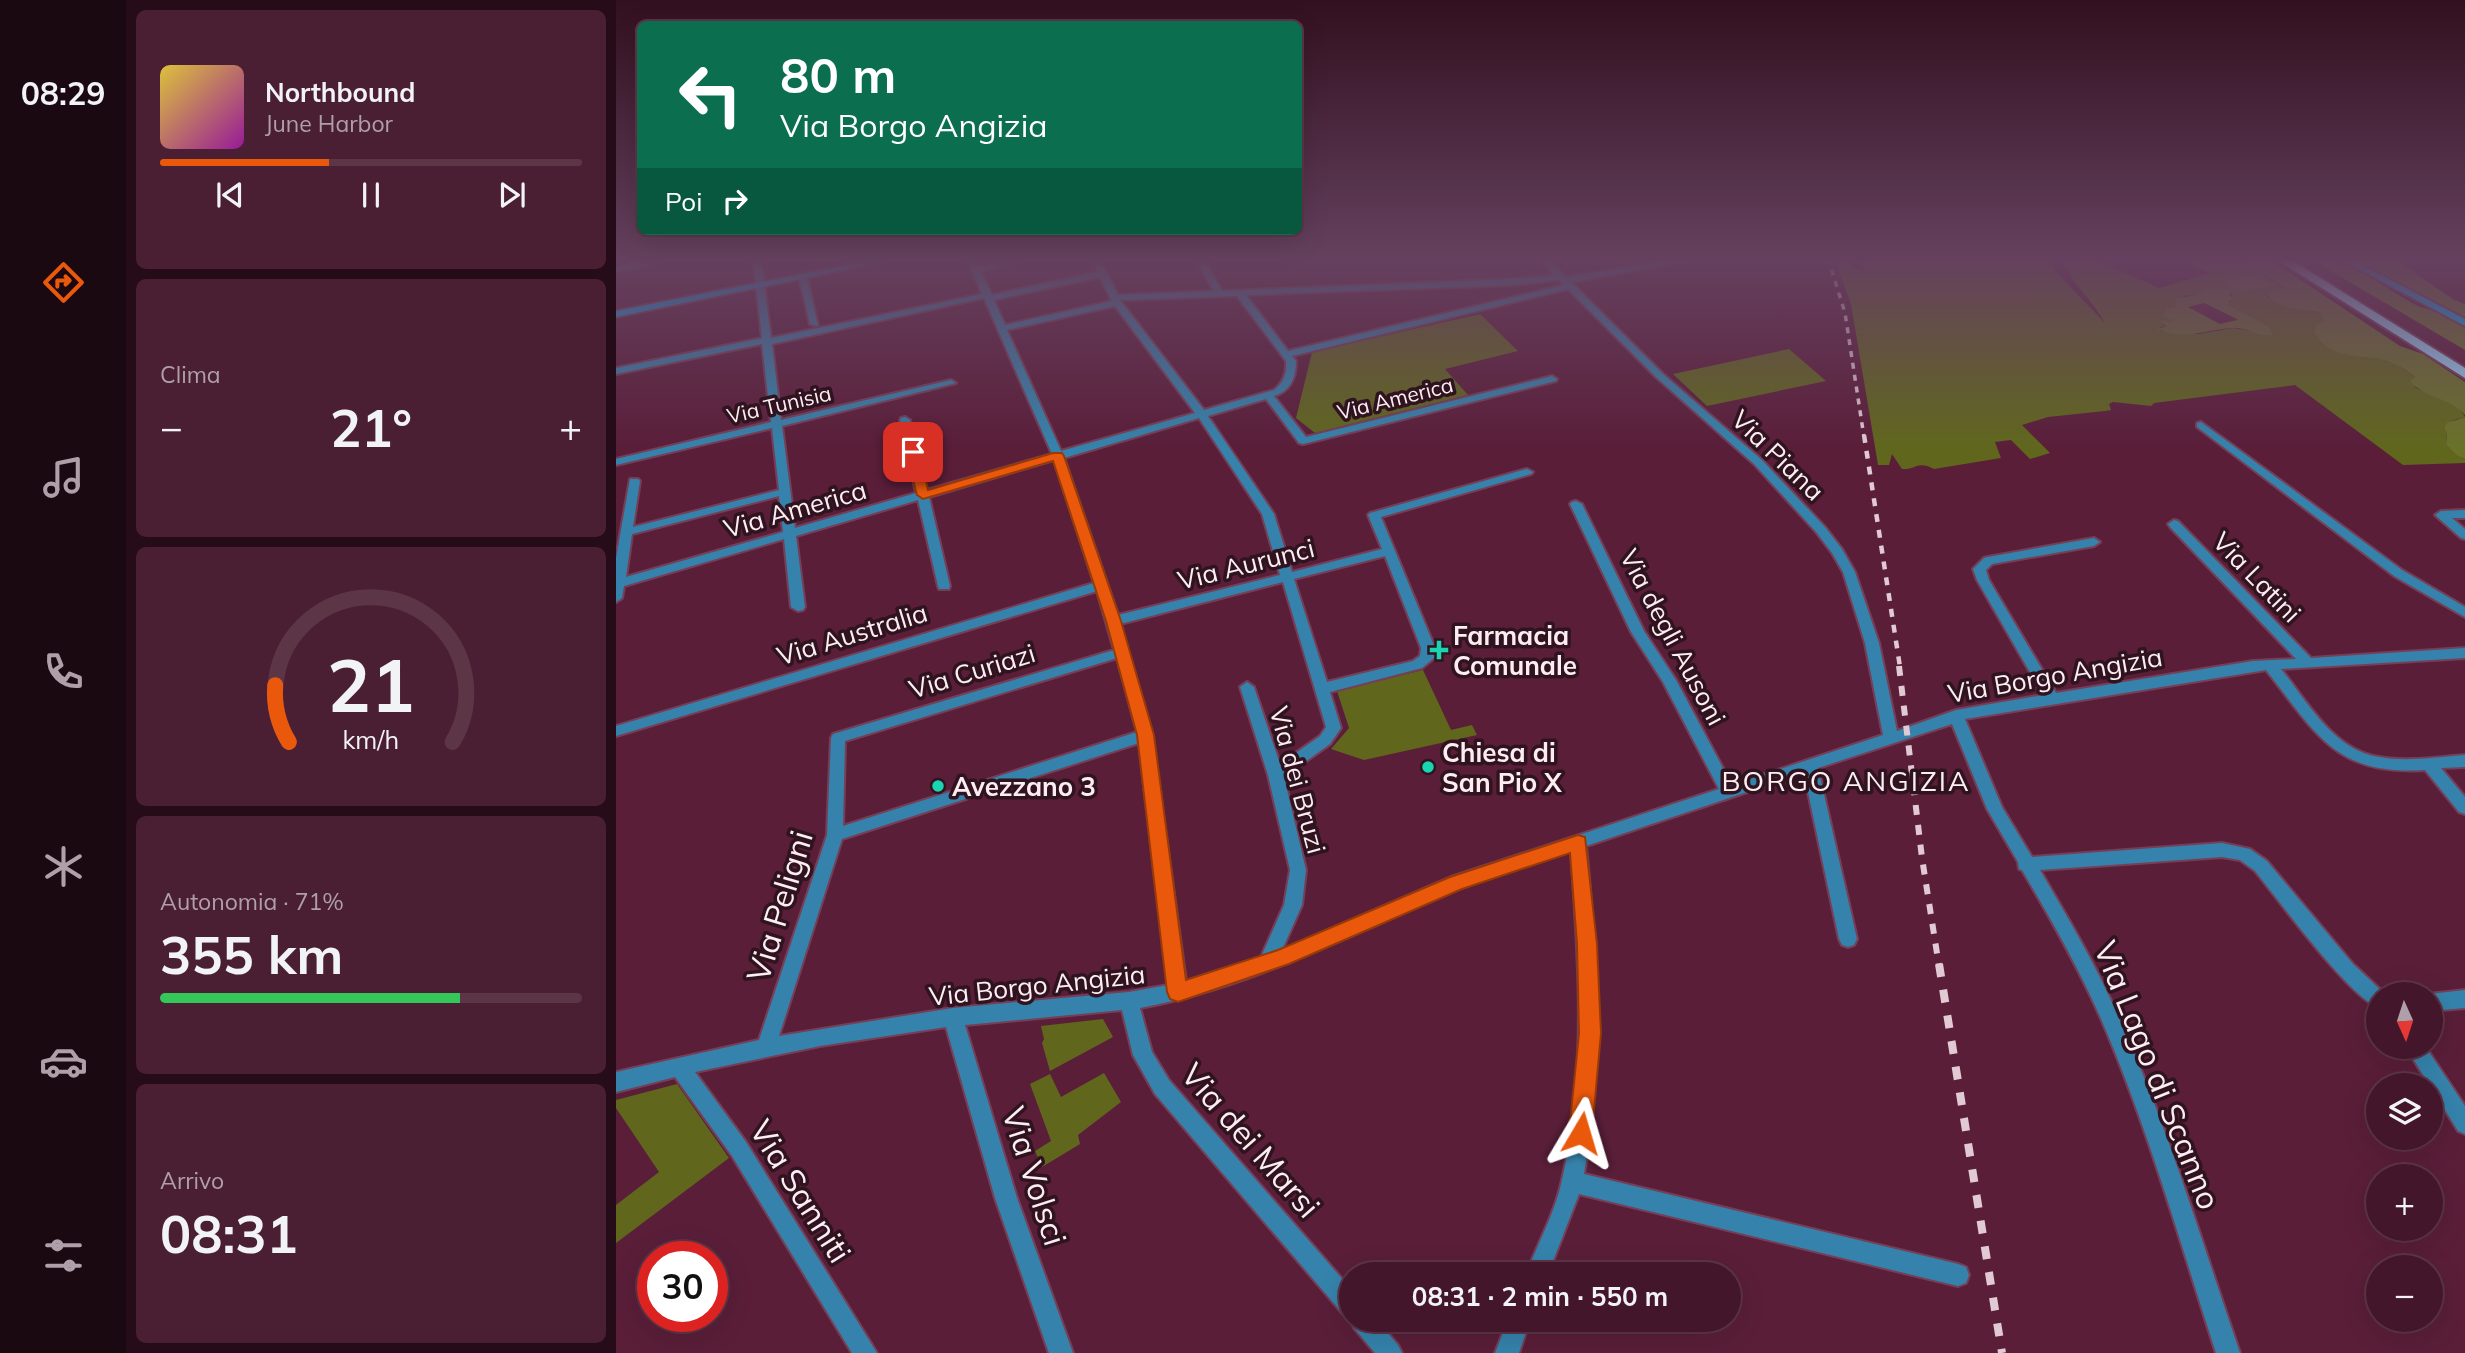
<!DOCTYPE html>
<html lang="it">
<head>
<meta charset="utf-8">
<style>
  :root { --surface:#44162b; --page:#4b1f33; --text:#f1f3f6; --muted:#af9fa9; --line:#5c3547; --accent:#ea580c }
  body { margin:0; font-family:Mulish,sans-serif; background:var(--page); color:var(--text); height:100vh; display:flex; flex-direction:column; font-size:26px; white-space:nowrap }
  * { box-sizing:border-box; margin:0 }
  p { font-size:23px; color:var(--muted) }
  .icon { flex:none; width:38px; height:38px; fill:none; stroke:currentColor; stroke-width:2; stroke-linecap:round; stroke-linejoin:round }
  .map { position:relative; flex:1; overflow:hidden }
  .drawer { display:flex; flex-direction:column; gap:10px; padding:10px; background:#250c18; width:490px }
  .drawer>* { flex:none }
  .top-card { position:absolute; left:21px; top:21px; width:665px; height:214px; border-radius:10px; box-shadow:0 7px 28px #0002,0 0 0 2px var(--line); background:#0b6e4f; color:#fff; overflow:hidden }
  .needle { width:46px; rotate:177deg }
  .fabs { position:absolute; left:1750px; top:982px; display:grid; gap:14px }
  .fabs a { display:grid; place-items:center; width:77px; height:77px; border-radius:50%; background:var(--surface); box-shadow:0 7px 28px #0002,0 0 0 2px var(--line); font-size:35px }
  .speed { position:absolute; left:21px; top:1241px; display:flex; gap:14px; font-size:35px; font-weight:700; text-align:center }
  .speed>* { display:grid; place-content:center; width:91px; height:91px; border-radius:50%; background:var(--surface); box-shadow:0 7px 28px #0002,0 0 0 2px var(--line); line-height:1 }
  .speed .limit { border:10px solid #d22; background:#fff; color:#111 }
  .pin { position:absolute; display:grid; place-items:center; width:60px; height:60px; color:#fff; margin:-30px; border-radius:14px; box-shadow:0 4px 10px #0006 }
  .me { position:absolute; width:77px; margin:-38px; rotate:7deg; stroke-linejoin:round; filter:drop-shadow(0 0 5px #0008) }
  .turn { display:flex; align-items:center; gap:24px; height:147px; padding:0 28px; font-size:32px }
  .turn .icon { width:91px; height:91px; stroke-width:2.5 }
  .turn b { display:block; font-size:49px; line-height:60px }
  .then { display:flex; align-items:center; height:66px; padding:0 28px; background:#0003; gap:14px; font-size:26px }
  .big { font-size:52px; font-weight:700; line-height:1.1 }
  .drawer .card { flex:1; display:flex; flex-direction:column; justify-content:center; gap:10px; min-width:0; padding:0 24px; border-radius:10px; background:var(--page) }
  .drawer .dial { align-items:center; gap:0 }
  .dial svg { height:182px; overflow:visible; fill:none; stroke:var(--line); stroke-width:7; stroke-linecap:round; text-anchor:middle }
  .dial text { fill:var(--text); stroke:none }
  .song { display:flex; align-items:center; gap:21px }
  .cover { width:84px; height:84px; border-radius:10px; background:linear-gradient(135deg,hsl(50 70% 55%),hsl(300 70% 35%)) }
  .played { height:7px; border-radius:4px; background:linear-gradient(90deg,var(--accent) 40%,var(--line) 40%) }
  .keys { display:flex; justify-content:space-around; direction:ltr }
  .heat { display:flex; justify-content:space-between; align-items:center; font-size:38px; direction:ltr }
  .charge { height:10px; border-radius:5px; background:linear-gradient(90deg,#34c759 71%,var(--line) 0) }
  .trip { position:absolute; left:723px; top:1262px; width:402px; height:70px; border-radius:35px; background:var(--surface); box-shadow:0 7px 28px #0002,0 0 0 2px var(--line); font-weight:700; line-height:70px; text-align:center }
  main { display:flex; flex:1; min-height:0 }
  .dock { display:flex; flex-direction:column; width:126px; justify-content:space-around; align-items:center; background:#1b0911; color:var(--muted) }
  .dock .icon { width:49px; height:49px }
  .dock .current { color:var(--accent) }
  .dock b { font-size:32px; color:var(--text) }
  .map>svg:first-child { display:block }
  .green { fill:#60671d; fill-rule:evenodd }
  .forest { fill:#6a722a; fill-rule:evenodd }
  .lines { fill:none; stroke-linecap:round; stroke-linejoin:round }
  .minor-casing { stroke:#743f57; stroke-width:4 }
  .secondary-casing { stroke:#743f57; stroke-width:4 }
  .trunk-casing { stroke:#743f57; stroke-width:4 }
  .minor { fill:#3583ac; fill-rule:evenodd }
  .secondary { fill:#05adef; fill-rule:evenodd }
  .trunk { fill:#96d3f6; fill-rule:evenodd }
  .rail-far3 { stroke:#e1cad3; stroke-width:3.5; stroke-dasharray:6 6; stroke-linecap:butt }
  .rail-far2 { stroke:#e1cad3; stroke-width:4.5; stroke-dasharray:8 8; stroke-linecap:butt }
  .rail-far1 { stroke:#e1cad3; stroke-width:6; stroke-dasharray:10 10; stroke-linecap:butt }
  .rail { stroke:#e1cad3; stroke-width:8; stroke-dasharray:13 13; stroke-linecap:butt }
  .route { fill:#ea580c; stroke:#983908; stroke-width:2 }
  .poi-dot { fill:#1ad5b2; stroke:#2f141f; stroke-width:2.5 }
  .labels { text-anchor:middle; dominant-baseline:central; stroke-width:7; stroke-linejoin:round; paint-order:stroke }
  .far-street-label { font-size:21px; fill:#fdedf3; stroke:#2f141f }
  .street-label { font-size:26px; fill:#fdedf3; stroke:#2f141f }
  .poi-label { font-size:26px; font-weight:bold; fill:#fdedf3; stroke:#2f141f; text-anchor:start }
  .neighbourhood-label { font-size:28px; letter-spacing:2px; fill:#fdedf3; stroke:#2f141f }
  .near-street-label { font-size:32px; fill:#fdedf3; stroke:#2f141f }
</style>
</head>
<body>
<main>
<nav class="dock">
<b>08:29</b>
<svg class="icon current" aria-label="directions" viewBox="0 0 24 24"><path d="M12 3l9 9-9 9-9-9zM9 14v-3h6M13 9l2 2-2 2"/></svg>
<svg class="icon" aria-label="music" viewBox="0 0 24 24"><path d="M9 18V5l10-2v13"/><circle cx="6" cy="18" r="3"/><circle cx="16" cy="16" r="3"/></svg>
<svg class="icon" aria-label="phone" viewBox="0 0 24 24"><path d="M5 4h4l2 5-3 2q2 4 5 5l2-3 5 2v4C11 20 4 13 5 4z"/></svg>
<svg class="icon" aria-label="climate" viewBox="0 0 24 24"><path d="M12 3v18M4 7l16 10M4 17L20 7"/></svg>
<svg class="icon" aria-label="car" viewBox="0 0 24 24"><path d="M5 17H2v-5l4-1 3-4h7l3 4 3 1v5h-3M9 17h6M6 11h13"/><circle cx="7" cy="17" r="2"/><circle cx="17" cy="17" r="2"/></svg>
<svg class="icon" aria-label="filters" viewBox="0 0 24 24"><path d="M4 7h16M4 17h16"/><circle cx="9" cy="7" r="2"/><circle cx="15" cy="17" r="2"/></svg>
</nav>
<section class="drawer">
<div class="card">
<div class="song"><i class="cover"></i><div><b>Northbound</b><p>June Harbor</p></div></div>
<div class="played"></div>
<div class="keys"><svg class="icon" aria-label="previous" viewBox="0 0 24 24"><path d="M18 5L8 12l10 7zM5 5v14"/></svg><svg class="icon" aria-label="pause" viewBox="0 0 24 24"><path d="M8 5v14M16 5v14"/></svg><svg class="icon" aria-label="next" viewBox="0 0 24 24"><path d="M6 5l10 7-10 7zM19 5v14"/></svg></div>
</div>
<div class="card"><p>Clima</p>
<div class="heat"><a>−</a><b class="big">21°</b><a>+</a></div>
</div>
<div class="card dial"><svg viewBox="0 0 100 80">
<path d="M14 69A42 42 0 1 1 86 69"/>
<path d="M14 69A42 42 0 0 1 8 44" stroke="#ea580c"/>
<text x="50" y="56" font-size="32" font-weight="700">21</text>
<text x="50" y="72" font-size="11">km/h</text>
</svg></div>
<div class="card"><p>Autonomia · 71%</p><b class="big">355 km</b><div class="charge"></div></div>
<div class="card"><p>Arrivo</p><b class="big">08:31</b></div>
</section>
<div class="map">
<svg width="1849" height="1353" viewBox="0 0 1849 1353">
  <rect width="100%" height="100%" fill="#5a1e39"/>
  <g class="green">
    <path d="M1218 258H1232L1234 266 1250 272 1239 258H1432L1439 271 1489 323C1477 301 1456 283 1444 258H1475L1543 288 1595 273 1562 258H1581L1589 264 1632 263 1668 289 1651 296C1668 310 1685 308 1705 313L1708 319V344C1725 358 1740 354 1760 358 1775 361 1789 369 1800 378L1799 387C1816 398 1841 398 1849 417L1838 420 1828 428 1831 432 1830 445 1841 456 1849 459V463L1787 465 1679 385 1538 403 1535 406 1497 402 1493 404 1495 410 1489 411 1432 417 1406 425 1434 453 1414 459 1395 440 1379 442 1385 458 1318 469C1301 460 1300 470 1286 469L1276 454 1273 465H1262L1235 304ZM1602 287 1614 291 1617 299 1612 302 1613 305 1653 326 1657 335 1617 328 1583 334 1545 331 1544 327H1552L1546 325 1558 321 1547 313 1549 309 1559 307 1567 296 1581 295Z"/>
    <path d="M864 314 902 351 829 369 852 395 699 433 680 418 696 352Z"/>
    <path d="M1173 349 1210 381 1091 406 1057 374Z"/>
    <path d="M807 670 835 730 856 725 861 735 748 760 715 749 733 728 721 691Z"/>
    <path d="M487 1019 497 1037 434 1071 426 1043 428 1039 425 1026Z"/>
    <path d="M488 1073 505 1102 462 1135 464 1144 426 1167 419 1151 435 1141 414 1084 434 1074 445 1097Z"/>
    <path d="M61 1084 113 1158 0 1243V1205L43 1172 0 1108V1100Z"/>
  </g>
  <g class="forest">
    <path d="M1625 258H1646L1668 269 1784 346 1807 354 1849 382V415C1834 397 1809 399 1794 381L1799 377C1788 368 1772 360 1758 358 1734 355 1712 357 1698 332L1701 324 1708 321 1705 313C1686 308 1663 312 1651 294L1668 288Z"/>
    <path d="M1693 258C1734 258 1766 287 1800 305 1807 308 1813 309 1820 312 1830 315 1840 322 1849 327V350Z"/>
    <path d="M1735 258H1777L1838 300 1849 304V318Z"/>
    <path d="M1618 274 1643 277 1654 285 1626 292 1603 278 1620 277Z"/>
    <path d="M1602 287 1614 291V296L1618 298 1612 302 1613 305 1653 326 1657 335C1644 337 1632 328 1619 328 1594 328 1565 343 1541 328L1551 327 1544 321 1557 322 1547 314 1549 309 1559 307 1560 298 1581 295 1594 288ZM1588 303 1621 319V320L1604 324 1572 307Z"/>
    <path d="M1849 417V459L1841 456 1830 445 1831 433 1828 428 1831 423Z"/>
  </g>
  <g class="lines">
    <g class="minor-casing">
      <g id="minor">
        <path d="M43 258H63L0 272V266Z"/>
        <path d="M137 258H145L155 338 366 294 351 258H359L363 267 404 258H422L365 271 376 295 482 272 475 258H483L502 295 598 291 579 258H587L606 291 895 279 938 275 922 258H931L950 277 1069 258H1091L955 282 1047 374 1146 460 1209 527 1226 549 1239 572 1263 643 1281 731 1340 710 1427 695 1361 580 1357 569 1368 558 1372 557 1478 538 1484 542 1478 546 1376 564 1370 570 1373 580 1440 693 1637 661 1680 659 1554 527 1552 524 1558 520 1562 521 1695 658 1849 648V658L1665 669C1691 701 1718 751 1763 757 1790 762 1821 757 1849 755V767L1825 768 1849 797V814L1843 812 1809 770C1719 776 1700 733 1650 670L1349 719 1386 807 1416 857 1606 843 1634 849 1651 861 1737 964 1769 994H1762V1007C1734 998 1662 899 1639 871L1624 860 1606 857 1424 870C1452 918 1480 965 1502 1016 1551 1124 1585 1240 1624 1353H1600C1564 1242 1532 1128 1486 1021 1463 968 1435 919 1406 870L1403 869 1402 862 1371 809 1336 724 1202 768 1241 939 1238 945 1232 947 1226 945 1223 939 1188 773 970 846C981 956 987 1065 968 1174L1342 1264 1350 1267 1353 1275 1350 1283 1342 1286 963 1194 932 1274H910C922 1243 939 1213 946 1180 971 1072 963 960 955 851 918 864 879 874 843 889 738 932 637 987 524 1008L536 1052 553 1080 735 1289V1317L727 1314 539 1094 517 1055 506 1010 349 1025 401 1198 457 1353H433L379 1198 330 1027 204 1046 79 1072 130 1142 261 1353H236L116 1156 59 1077 0 1092V1072L143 1040 211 835 215 738 217 734 498 650 481 591 0 736V726L478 583 438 460 313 497 334 586 333 589H323L322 586 302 500 180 536 189 607 187 610 182 611 175 607 168 539 8 586 6 598 0 602V558L14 479H22L24 481 17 527 163 490 156 428 0 465V459L155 422 146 344 0 374V368L146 338ZM484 277 496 301 389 325 378 300ZM943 280 948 285 672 351 630 295 895 285ZM952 289 1041 378 1138 464 1201 533 1216 553 1227 572 1249 643 1267 735 1116 785 1060 680 1028 631 966 504 960 501 956 502 954 504 1015 632 1047 682 1103 789 835 877 666 950 686 905 690 870 668 777 714 744 725 728 714 692 806 668 818 658 819 648 765 517 915 474 917 472 911 469 907 470 754 513 752 515 766 549 676 572 658 514 592 416 650 399 683 443 687 444 940 381 941 379 936 376 690 437 658 396C675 391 680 377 680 361L676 356ZM621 296 670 361C671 373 668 382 658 390L588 410 504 300ZM368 298 436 454 311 490 294 420 289 417 285 418 284 420 300 493 179 528 166 426 340 383 335 380 165 420 156 344ZM499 306 579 413 445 451 391 330ZM583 418 646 514 664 575 502 615 448 458ZM163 496 167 532 10 577 16 534ZM769 556 805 648 804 656 797 661 711 682 678 579ZM667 582 710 727 704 736 664 764 638 687 631 682 624 687 652 775 674 870 668 905 645 957 570 981 536 735 504 624ZM501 658 521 732 227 826 229 741ZM523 743 552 985 513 992 337 1008 163 1036 226 839Z"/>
        <path d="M187 274 191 277 202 326 194 324 183 277Z"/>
        <path d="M1585 422 1786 570 1849 607V617L1778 576 1581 427V423Z"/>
        <path d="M1849 510V518H1836L1849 529V539L1845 538 1819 515 1825 511Z"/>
        <path d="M1849 990V1008L1815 1011 1813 994Z"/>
        <path d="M1789 1046H1809L1849 1106V1134L1842 1131Z"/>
        <path d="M735 1319 761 1320 782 1345 786 1353H759L738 1328Z"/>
        <path d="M892 1320H914L903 1353H879Z"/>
      </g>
    </g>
    <g class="secondary-casing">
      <g id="secondary">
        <path d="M267 258H286L0 317V311Z"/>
        <path d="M1722 258H1733L1849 319V326Z"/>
      </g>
    </g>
    <g class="trunk-casing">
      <path id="trunk" d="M1658 258H1672L1849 368V378Z"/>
    </g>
    <use href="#minor" class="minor"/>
    <use href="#secondary" class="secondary"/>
    <use href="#trunk" class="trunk"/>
    <path class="rail-far3" d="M1212 258 1229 313 1248 437"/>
    <path class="rail-far2" d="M1248 435 1284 667"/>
    <path class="rail-far1" d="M1283 666 1306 858 1323 966"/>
    <path class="rail" d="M1323 964 1386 1353"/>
  </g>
  <linearGradient id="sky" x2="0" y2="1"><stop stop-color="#32101f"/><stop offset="0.58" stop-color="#65415f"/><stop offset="1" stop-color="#65415f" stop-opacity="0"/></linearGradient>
  <rect width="1849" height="448" fill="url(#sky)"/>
  <path class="route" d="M297 449 303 452 312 490 437 453H446L448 456 505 621 538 735 570 980 662 950 834 877 962 835 969 837 981 944 985 1033 976 1133 973 1141 965 1144 957 1141 953 1133 963 1033 961 944 954 853 846 889 673 964 562 1002 554 999 551 992 521 735 490 621 437 461 307 499 301 495 290 452Z"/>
  <g class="poi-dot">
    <path d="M819.5 639.5h7v7h7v7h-7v7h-7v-7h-7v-7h7z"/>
    <circle cx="812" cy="767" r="7"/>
    <circle cx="322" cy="786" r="7"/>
  </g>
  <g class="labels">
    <g class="far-street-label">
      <text transform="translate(779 398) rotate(-14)">Via America</text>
      <text transform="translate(163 404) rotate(-13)">Via Tunisia</text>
    </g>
    <g class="street-label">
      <text transform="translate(1162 455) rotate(44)">Via Piana</text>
      <text transform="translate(179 509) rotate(-16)">Via America</text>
      <text transform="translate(630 564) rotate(-14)">Via Aurunci</text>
      <text transform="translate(1641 577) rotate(46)">Via Latini</text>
      <text transform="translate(236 634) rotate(-17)">Via Australia</text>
      <text transform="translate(1057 637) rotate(62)">Via degli Ausoni</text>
      <text transform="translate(356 671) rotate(-17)">Via Curiazi</text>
      <text transform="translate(1439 675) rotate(-10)">Via Borgo Angizia</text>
      <text transform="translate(682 780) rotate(75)">Via dei Bruzi</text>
      <text transform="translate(421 985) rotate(-6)">Via Borgo Angizia</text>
    </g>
    <g class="poi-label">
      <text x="837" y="635">Farmacia<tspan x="837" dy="30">Comunale</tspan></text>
      <text x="826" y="752">Chiesa di<tspan x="826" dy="30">San Pio X</tspan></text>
      <text x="336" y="786">Avezzano 3</text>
    </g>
    <g class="neighbourhood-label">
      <text x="1230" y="780">BORGO ANGIZIA</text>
    </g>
    <g class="near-street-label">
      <text transform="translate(163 906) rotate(-73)">Via Peligni</text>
      <text transform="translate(1542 1075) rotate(68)">Via Lago di Scanno</text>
      <text transform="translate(635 1140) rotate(49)">Via dei Marsi</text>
      <text transform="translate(419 1176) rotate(72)">Via Volsci</text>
      <text transform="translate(185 1191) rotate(58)">Via Sanniti</text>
    </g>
  </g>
</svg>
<div class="fabs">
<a><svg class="needle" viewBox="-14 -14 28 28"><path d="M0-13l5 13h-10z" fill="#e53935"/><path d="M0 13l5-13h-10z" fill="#af9fa9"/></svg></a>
<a><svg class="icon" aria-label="layers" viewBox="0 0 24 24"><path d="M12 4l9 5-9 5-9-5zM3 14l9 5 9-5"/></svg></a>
<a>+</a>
<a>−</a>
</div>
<div class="speed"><div class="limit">30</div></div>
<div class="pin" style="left:297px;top:452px;background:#d93025"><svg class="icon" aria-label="arrive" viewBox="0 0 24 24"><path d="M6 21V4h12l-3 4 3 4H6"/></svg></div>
<svg class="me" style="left:965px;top:1133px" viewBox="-20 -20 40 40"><path d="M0-17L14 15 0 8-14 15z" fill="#ea580c" stroke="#fff" stroke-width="4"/></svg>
<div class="trip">08:31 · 2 min · 550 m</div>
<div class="top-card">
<div class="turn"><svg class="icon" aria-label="left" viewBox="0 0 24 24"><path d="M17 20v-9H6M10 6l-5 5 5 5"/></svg><div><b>80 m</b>Via Borgo Angizia</div></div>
<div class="then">Poi<svg class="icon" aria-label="right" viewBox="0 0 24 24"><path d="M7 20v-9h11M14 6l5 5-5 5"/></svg></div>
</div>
</div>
</main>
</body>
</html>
